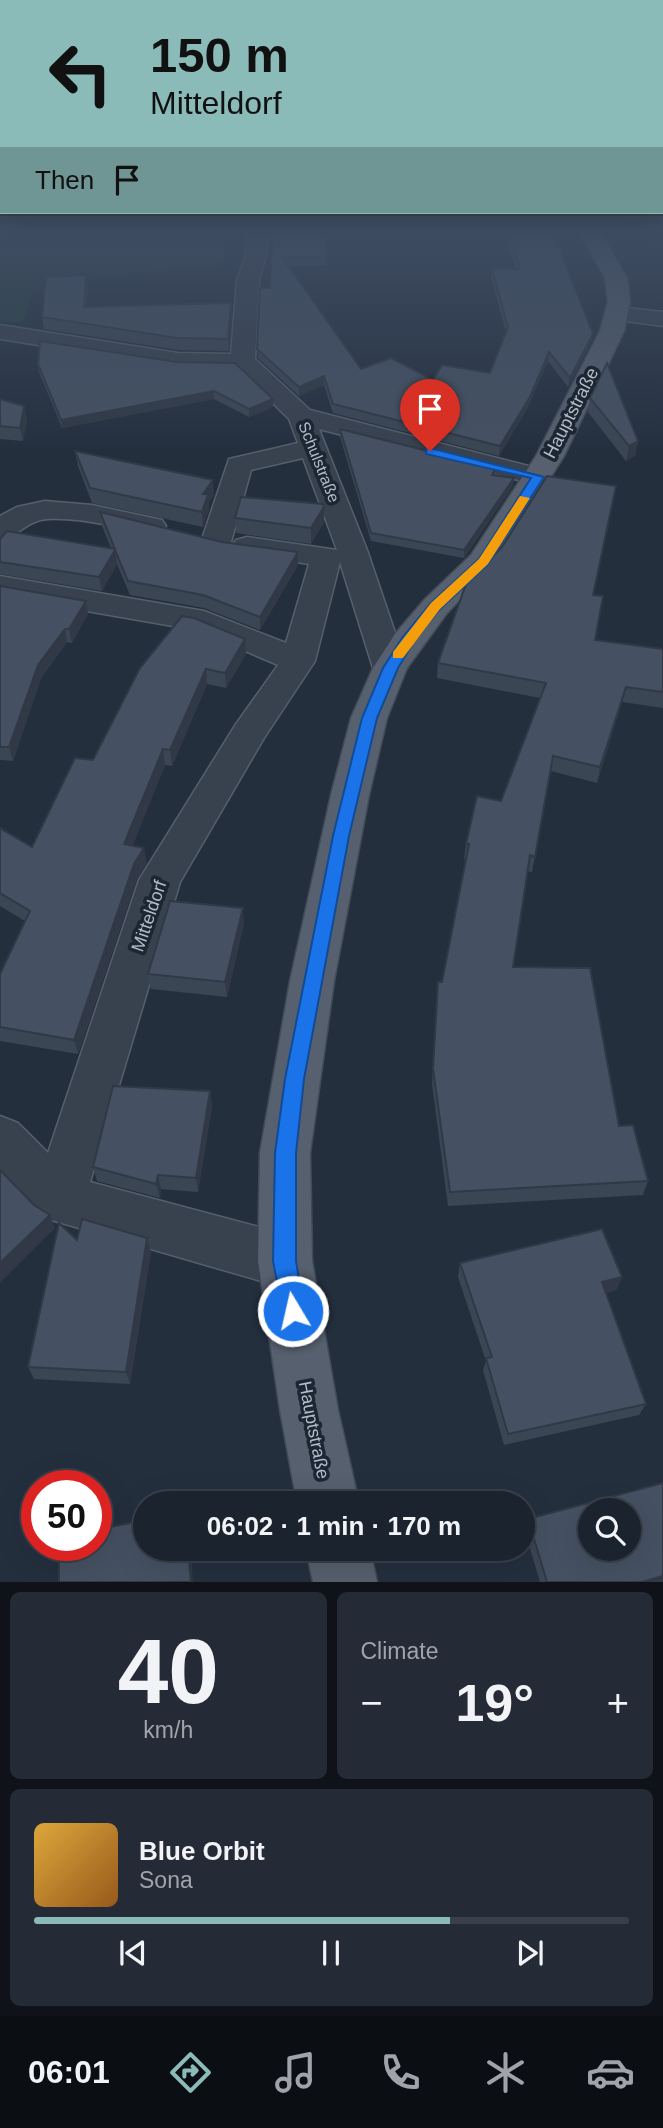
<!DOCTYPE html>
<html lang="en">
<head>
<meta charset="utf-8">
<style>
  :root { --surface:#1b232e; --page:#242b36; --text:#f1f3f6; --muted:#a0a4aa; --line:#39404a; --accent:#8bbbb9 }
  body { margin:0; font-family:Arial,sans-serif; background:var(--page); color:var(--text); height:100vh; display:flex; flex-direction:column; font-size:26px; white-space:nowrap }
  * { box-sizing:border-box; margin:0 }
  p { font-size:23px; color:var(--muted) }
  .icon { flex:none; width:38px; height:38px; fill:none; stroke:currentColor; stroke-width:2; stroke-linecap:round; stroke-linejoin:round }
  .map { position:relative; height:1582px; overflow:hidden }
  .details { display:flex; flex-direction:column; gap:10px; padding:10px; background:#0f1319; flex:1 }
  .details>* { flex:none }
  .banner { position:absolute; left:0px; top:0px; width:663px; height:214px; box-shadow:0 7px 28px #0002,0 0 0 2px var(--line); background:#8bbbb9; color:#111; overflow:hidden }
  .buttons { position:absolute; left:578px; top:1498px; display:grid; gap:14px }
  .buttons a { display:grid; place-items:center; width:63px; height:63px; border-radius:50%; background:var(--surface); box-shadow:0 7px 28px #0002,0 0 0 2px var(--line); font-size:35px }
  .speed { position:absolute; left:21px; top:1470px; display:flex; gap:14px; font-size:35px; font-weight:700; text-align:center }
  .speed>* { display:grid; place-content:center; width:91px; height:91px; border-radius:50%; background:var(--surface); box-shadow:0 7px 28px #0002,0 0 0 2px var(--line); line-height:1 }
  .speed .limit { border:10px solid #d22; background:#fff; color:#111 }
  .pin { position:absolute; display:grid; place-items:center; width:60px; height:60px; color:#fff; margin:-72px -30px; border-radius:50% 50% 50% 0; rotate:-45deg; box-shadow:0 0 7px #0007 }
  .pin .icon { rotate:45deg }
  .me { position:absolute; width:77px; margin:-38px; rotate:351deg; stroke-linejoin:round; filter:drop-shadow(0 0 5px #0008) }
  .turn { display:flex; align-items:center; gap:24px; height:147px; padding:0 35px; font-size:32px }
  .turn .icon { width:91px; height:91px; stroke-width:2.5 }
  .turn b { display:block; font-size:49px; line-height:60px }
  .then { display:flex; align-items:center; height:66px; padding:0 35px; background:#0003; gap:14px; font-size:26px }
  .big { font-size:52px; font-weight:700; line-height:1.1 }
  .details .tile { flex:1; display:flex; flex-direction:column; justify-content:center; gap:10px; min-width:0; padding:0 24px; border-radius:10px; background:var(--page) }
  .details .dial { align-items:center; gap:0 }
  .dial b { font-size:91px; line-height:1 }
  .song { display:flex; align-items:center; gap:21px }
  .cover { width:84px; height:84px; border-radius:10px; background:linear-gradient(135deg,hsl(40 70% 55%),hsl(30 70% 35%)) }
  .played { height:7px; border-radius:4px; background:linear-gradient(90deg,var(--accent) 70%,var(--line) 70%) }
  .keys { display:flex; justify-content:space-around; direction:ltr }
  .heat { display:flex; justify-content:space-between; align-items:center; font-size:38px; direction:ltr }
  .details .tiles { flex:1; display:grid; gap:10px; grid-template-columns:1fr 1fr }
  .tile:last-child { grid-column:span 2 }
  .trip { position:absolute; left:133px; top:1491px; width:402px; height:70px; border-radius:35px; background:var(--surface); box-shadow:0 7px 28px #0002,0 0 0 2px var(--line); font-weight:700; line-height:70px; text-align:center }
  .menu { display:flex; height:112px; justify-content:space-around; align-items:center; background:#0b0e12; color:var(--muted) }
  .menu .icon { width:49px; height:49px }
  .menu .active { color:var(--accent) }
  .menu b { font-size:32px; color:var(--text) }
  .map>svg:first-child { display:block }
  .green { fill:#263c3f }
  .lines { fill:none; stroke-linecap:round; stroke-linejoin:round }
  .minor-casing { stroke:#565f6c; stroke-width:3 }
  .major-casing { stroke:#414a57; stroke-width:3 }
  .minor { fill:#38414e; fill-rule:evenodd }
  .major { fill:#56606e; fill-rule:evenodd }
  .wall { fill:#3b4654 }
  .shaded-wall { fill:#303945 }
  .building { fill:#455162; stroke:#303945; stroke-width:2; fill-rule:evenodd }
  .route { fill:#1a73e8; stroke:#114b97; stroke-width:2 }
  .slow { fill:#f59e0b }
  .labels { text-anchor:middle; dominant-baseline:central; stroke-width:7; stroke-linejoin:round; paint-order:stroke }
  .far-street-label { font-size:16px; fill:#b4bcc9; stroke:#1d2633 }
  .street-label { font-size:18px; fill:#b4bcc9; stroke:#1d2633 }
</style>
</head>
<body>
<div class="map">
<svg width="663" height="1582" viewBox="0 0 663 1582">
  <rect width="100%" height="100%" fill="#242f3e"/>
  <path class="green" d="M0 231H227L222 266 81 279 33 292 23 322H0V251L3 250H0Z"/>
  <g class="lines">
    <g class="minor-casing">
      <g id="minor">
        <path d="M248 231H268L265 259 259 280 255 359 310 410 548 471 552 477 548 483 538 485 319 429 367 550 407 668 402 676 390 679 378 676 373 668 340 562 315 661 264 738 180 882 90 1182 285 1234 304 1242 312 1261 304 1280 285 1288 41 1217 0 1174V1116L18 1123 48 1153 139 880 236 724 278 665 196 630 0 596V576L204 611 286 643 309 564 236 552 232 546 236 540 247 537 337 550 303 458 251 470 231 542 227 548 216 551 205 548 201 542 229 459 298 443 289 419 237 368 178 367 0 339V325L178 353 231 354 237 280 245 259Z"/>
        <path d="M619 307 663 312V326L611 319 608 314 611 309Z"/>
        <path d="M45 501 92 505 162 520 166 526 162 532C144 537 126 529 108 525 88 521 68 518 48 519 27 520 19 536 0 541V516L17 507Z"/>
      </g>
    </g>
    <g class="major-casing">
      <g id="major">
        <path d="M579 231H599L627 278 630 302 624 331 564 456 498 561 447 613 407 668 387 718 369 795 334 981 310 1153 312 1261 338 1410 359 1503H297L280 1410 258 1261 260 1153 290 981 331 795 351 718 373 668 395 634 425 599 471 555 536 456 600 331 608 302 605 278Z"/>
        <path d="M306 1549H370L377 1582H313Z"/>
      </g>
    </g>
    <use href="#minor" class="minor"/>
    <use href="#major" class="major"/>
  </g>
  <g class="wall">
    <path d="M273 231H326L327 265 288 266 361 369 433 380 490 373 506 332 491 277 492 269H516L504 231H550L593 334 591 342 568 387 548 361 528 407 499 456 333 413 324 385 299 396 258 358 257 349 270 288Z"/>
    <path d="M88 287 86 307 232 315 229 351 178 350 44 329 42 317Z"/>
    <path d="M38 364 273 399V407L249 417 214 399 62 428 39 372Z"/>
    <path d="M590 398 638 441 635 456 626 461 588 412Z"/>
    <path d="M0 399 27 419 23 441 0 439Z"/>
    <path d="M340 429 496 468 495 475 514 478 513 486 464 558 371 541 340 437Z"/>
    <path d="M75 451 214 495 209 502V509L203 527 92 503 78 466Z"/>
    <path d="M100 512 298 565 260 630 204 608 130 595 117 564 102 591 0 574V539L111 548 102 526Z"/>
    <path d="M235 518 324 522 311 544 236 533Z"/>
    <path d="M0 586 86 601 88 614 72 643 67 642 41 678 13 761 0 760Z"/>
    <path d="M594 595 595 640 663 649V708L622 702 597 783 551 771 532 872 527 871 513 967 619 1126 648 1181 643 1195 448 1206 432 1084 438 982H442L466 860 464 859 466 844 501 801 540 698 437 678 438 663Z"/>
    <path d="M245 639 246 654 226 688 207 684 172 766 165 765 132 846 147 863 137 879 78 1054 0 1041V974L25 921 0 906V828L32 847 93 760 140 668Z"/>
    <path d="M244 923 227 997 151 989 148 974Z"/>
    <path d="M210 1091 212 1106 198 1192 161 1189 160 1198 97 1181 93 1167Z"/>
    <path d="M151 1252 130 1384 34 1379 28 1367Z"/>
    <path d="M460 1263 622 1277 616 1290 606 1293 646 1404 639 1415 504 1445 483 1370 486 1361 458 1277Z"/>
    <path d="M528 1519 663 1582H540L524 1528Z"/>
  </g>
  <g class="shaded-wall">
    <path d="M86 275 88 287 85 319 84 307Z"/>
    <path d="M231 303 232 315 229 351 228 339Z"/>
    <path d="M593 334 591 342 568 387 570 378Z"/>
    <path d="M549 352 548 361 528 407 499 456 500 446Z"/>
    <path d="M324 376V385L299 396V387Z"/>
    <path d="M214 391V399L62 428 61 420Z"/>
    <path d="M273 399V407L249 417V409Z"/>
    <path d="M24 406 27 419 23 441 20 428Z"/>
    <path d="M638 441 635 456 626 461 629 446Z"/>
    <path d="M514 478 513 486 464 558V550Z"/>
    <path d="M213 480 214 495 209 502V509L203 527 202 512 203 494Z"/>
    <path d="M324 507V522L311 544V528Z"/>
    <path d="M115 550 117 564 102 591 99 577Z"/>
    <path d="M298 552V565L260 630V617Z"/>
    <path d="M86 601 88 614 72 643 69 629Z"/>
    <path d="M65 629 67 642 41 678 13 761 9 747 38 665Z"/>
    <path d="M245 639 246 654 226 688 225 673Z"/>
    <path d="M206 669 207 684 172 766 170 750Z"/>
    <path d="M626 687 622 702 597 783 600 767Z"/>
    <path d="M163 749 165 765 127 860 124 844Z"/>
    <path d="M144 848 147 863 137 879 78 1054 74 1040 134 864Z"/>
    <path d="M243 908 244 923 227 997 225 982Z"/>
    <path d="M210 1091 212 1106 198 1192 196 1178Z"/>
    <path d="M158 1175 161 1189 160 1198 156 1184Z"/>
    <path d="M50 1215 55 1228 0 1283V1263Z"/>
    <path d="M147 1238 151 1252 130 1384 126 1372Z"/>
    <path d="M622 1277 616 1290 596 1295 602 1282Z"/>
    <path d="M188 1549H191L193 1582H191Z"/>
    <path d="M663 1576V1582H642Z"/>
  </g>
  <g class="building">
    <path d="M273 231H326L327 257H282L361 369 391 358 433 380 442 365 490 373 508 327 492 269H520L508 231H550L559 248 593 334 570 378 549 352 530 397 500 446 333 404 324 376 299 387 257 349 260 288H270Z"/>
    <path d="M86 275 84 307 231 303 228 339 177 338 42 317 46 277Z"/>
    <path d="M40 341 177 362 235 363 273 399 249 409 214 391 61 420 38 364Z"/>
    <path d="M607 363 638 441 629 446 590 398Z"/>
    <path d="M0 399 24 406 20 428 0 426Z"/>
    <path d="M340 429 496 468 492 475 514 478 464 550 371 533Z"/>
    <path d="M75 451 213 480 203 494H208L202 512 90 488Z"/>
    <path d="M547 476 616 486 593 595 603 596 595 640 663 649V692L626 687 600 767 553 756 535 857 530 855 513 967 590 968 619 1126 633 1125 648 1181 450 1192 433 1069 438 982H442L469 844H466L477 796 501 801 546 683 438 663 466 584 502 547Z"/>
    <path d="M241 497 323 504 324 507 311 528 235 518Z"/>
    <path d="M100 512 222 542 298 552 260 617 203 595 128 581 115 550 99 577 0 562V539L7 531 115 549Z"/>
    <path d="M0 586 86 601 69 629H65L38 665 9 747H0Z"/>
    <path d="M182 616 194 618 245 639 225 673 206 669 170 750 163 749 124 844 144 848 134 864 74 1040 0 1027V974L30 911 0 893V828L32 847 75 758 93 760 140 668Z"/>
    <path d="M170 901 243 908 225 982 148 974Z"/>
    <path d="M113 1086 210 1091 196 1178 158 1175 156 1184 93 1167Z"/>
    <path d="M0 1170 34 1205 50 1215 0 1263Z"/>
    <path d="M82 1219 147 1238 126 1372 28 1367 59 1223 77 1240Z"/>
    <path d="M602 1229 622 1277 602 1282 646 1404 508 1434 486 1358 492 1357 460 1263Z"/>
    <path d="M663 1483V1576L642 1582H547L528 1519ZM590 1510H628V1549H590Z"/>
    <path d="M145 1520V1549H188L191 1582H59V1545H96V1530Z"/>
  </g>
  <linearGradient id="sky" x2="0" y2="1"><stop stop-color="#141a22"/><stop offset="0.51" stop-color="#3f4d63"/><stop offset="1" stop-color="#3f4d63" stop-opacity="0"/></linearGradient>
  <rect width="663" height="452" fill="url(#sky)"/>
  <path class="route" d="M430 448 544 477 488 564 440 609 413 643 398 668 377 718 349 836 304 1079 296 1153V1261L304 1311 301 1319 293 1322 284 1319 273 1261 275 1153 285 1079 333 836 362 718 383 668 402 638 431 603 479 559 531 478 426 454V449Z"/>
  <path class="slow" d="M520 496 530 498 488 564 440 609 403 658H393V652L431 603 479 559Z"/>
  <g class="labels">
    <g class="far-street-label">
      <text transform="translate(319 462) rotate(68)">Schulstraße</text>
    </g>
    <g class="street-label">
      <text transform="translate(571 413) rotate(-63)">Hauptstraße</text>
      <text transform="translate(149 916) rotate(-71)">Mitteldorf</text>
      <text transform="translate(314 1430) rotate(79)">Hauptstraße</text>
    </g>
  </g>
</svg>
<div class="buttons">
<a><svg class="icon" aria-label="search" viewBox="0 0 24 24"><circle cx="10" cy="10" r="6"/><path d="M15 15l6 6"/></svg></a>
</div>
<div class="speed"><div class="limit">50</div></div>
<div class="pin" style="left:430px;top:451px;background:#d93025"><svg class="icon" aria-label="arrive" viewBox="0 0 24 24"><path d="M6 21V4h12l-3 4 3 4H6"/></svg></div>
<svg class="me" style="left:293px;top:1311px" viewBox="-20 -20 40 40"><circle r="17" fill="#1a73e8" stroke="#fff" stroke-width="3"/><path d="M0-11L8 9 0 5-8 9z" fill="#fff"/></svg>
<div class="trip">06:02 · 1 min · 170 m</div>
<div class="banner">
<div class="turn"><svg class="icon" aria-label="left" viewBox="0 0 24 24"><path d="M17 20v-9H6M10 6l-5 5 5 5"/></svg><div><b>150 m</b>Mitteldorf</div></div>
<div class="then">Then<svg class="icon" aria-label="arrive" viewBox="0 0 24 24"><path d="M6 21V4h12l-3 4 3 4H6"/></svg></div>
</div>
</div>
<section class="details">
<div class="tiles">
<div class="tile dial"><b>40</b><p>km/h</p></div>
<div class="tile"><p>Climate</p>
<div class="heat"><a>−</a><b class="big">19°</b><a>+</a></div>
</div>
<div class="tile">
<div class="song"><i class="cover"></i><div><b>Blue Orbit</b><p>Sona</p></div></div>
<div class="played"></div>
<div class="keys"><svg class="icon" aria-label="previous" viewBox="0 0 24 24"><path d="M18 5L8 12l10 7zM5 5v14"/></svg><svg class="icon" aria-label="pause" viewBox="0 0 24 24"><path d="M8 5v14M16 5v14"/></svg><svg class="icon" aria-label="next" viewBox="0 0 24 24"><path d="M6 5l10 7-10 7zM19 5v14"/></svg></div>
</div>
</div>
</section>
<nav class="menu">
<b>06:01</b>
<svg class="icon active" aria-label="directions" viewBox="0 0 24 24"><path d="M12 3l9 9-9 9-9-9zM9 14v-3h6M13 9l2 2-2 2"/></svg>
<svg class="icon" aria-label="music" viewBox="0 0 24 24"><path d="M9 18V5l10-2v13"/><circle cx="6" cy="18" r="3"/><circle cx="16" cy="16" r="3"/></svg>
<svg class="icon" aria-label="phone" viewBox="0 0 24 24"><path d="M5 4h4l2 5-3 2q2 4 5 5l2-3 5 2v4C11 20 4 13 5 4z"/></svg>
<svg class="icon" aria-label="climate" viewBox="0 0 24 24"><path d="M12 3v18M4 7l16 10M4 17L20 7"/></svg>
<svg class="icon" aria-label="car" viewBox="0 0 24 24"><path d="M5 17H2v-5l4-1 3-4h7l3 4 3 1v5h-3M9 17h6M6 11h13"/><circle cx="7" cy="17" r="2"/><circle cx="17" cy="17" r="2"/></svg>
</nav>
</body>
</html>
